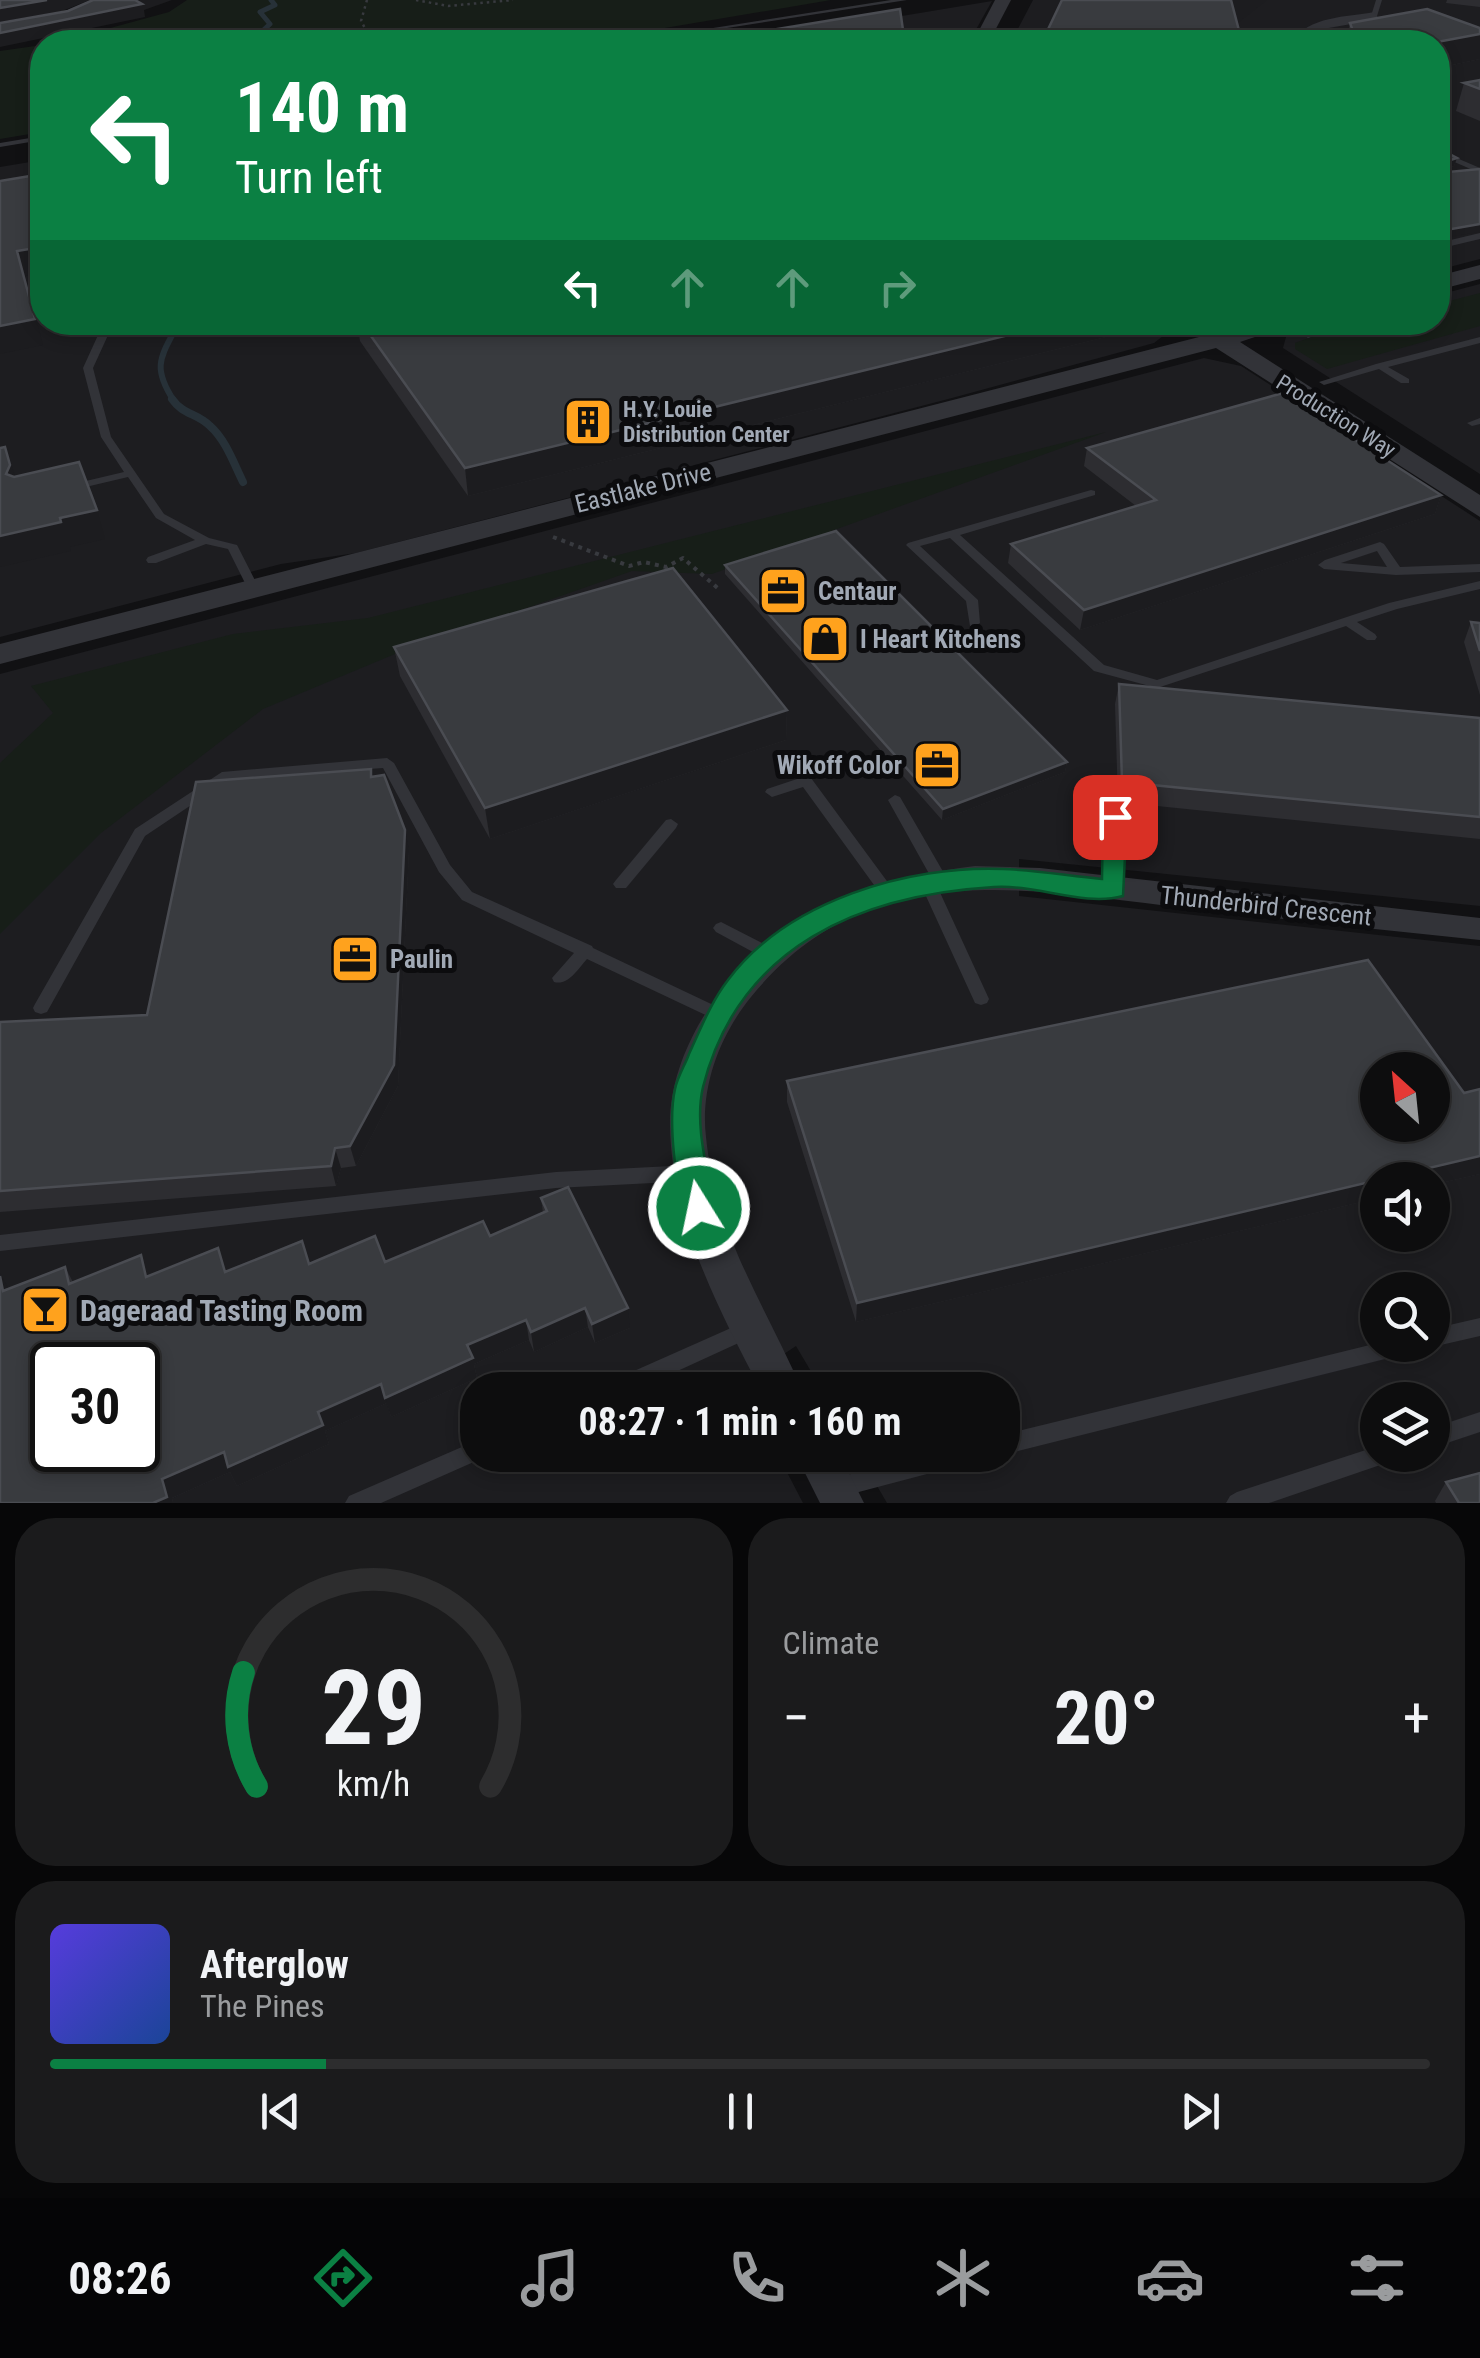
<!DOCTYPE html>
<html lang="en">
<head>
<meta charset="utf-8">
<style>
  :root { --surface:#0d0d0e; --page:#1b1b1c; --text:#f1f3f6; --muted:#9a9c9e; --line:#2d2d2e; --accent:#0b8043 }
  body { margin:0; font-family:"Roboto Condensed",sans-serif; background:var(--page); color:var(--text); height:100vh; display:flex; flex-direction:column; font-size:38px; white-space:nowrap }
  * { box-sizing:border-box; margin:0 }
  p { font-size:32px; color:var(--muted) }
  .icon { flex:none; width:55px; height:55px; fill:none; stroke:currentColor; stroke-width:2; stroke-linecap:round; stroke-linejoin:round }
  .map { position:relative; height:1503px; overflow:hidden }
  .side { display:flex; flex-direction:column; gap:15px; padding:15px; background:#070708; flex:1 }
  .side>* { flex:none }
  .hud { position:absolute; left:30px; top:30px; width:1420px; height:305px; border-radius:40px; box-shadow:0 5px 15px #0003,0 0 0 2px var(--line); background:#0b8043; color:#fff; overflow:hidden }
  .needle { width:65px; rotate:333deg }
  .controls { position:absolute; left:1360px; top:1052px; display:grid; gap:20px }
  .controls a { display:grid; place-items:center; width:90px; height:90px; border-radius:50%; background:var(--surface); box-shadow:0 5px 15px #0003,0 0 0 2px var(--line); font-size:50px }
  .speed { position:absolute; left:30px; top:1342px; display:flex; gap:20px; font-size:50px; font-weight:700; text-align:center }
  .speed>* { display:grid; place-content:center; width:130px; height:130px; border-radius:50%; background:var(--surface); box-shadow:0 5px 15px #0003,0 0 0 2px var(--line); line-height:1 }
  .speed .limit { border:5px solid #111; border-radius:15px; background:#fff; color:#111 }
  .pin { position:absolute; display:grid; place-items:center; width:85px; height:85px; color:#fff; margin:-42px; border-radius:20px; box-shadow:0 5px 15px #0006 }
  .me { position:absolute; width:110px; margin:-55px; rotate:350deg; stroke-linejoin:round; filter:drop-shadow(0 0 8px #0008) }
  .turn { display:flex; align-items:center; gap:35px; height:210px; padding:0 40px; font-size:45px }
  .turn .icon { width:130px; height:130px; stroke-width:2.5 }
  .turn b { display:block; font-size:70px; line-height:85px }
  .lanes { display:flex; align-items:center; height:95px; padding:0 40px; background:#0003; justify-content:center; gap:50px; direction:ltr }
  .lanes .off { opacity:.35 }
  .big { font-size:75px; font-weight:700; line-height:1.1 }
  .side .card { flex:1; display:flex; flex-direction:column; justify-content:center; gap:15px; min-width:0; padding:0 35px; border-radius:40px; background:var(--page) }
  .side .dial { align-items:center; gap:0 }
  .dial svg { height:260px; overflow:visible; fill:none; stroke:var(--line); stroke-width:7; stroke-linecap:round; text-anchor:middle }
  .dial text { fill:var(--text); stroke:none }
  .song { display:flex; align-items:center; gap:30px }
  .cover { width:120px; height:120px; border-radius:15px; background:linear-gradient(135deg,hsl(250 70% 55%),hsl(220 70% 35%)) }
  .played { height:10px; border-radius:5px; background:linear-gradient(90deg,var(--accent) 20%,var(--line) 20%) }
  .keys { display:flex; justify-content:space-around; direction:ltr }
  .heat { display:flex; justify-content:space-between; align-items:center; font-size:55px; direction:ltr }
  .side .tiles { flex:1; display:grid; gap:15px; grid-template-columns:1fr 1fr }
  .card:last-child { grid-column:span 2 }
  .trip { position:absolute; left:460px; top:1372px; width:560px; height:100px; border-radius:40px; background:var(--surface); box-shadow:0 5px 15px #0003,0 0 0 2px var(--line); font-weight:700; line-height:100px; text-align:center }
  .dock { display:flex; height:160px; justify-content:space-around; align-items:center; background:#050506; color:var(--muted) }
  .dock .icon { width:70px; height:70px }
  .dock .selected { color:var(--accent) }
  .dock b { font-size:45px; color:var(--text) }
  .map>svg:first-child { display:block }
  .built { fill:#1d1d20; fill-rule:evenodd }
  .green { fill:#171e18 }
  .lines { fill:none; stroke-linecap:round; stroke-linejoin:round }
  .stream-far2 { stroke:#273138; stroke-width:5 }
  .stream-far1 { stroke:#273138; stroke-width:6 }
  .stream { stroke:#273138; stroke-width:8 }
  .path-far1 { stroke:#383a3f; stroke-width:2.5; stroke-dasharray:2.5 4; stroke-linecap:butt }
  .path { stroke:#383a3f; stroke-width:4; stroke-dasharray:4 5; stroke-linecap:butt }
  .service { fill:#323338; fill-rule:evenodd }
  .minor { fill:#323338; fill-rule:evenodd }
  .tertiary { fill:#323338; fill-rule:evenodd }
  .wall { fill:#2d2d31 }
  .shaded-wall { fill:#1c1c1f }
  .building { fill:#393b3f; stroke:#4a4c52; stroke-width:2.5; fill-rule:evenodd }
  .route { fill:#0b8043; stroke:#07532c; stroke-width:2.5 }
  .labels { text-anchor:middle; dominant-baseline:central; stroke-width:10; stroke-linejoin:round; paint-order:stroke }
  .far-poi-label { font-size:22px; font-weight:bold; fill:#a1a9b5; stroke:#0c0c0e; text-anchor:start }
  .far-street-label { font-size:22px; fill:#a1a9b5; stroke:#0c0c0e }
  .street-label { font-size:25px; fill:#a1a9b5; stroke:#0c0c0e }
  .poi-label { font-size:25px; font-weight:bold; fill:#a1a9b5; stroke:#0c0c0e; text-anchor:start }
  .near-poi-label { font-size:30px; font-weight:bold; fill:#a1a9b5; stroke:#0c0c0e; text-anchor:start }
</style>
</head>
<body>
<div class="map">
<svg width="1480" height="1503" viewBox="0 0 1480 1503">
  <rect width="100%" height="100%" fill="#111113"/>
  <g class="built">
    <path d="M1033 0H1480V259L1438 270V42H1011Z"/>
    <path d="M992 1 969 42H745Z"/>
    <path d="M42 160V322H1171L1172 329 1154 343 952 398 356 553 281 564 0 637V167Z"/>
    <path d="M1480 284V474L1283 348 1286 337 1334 323 1438 322V295Z"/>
    <path d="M1204 358 1241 366 1480 521V906L1019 859V896L1480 946V1503H887L859 1455H1002V1390H822L796 1346 740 1383 743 1390H478V1455H778L803 1503H0V674ZM1378 1070H1432V1125H1378ZM1378 1180H1432V1235H1378ZM1378 1290H1432V1345H1378ZM52 1365H138V1450H52ZM1378 1400H1432V1455H1378Z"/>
  </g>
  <g class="green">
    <path d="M187 0H831L582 42H59L169 12Z"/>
    <path d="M42 45V132L0 139V51Z"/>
    <path d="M1480 293V326L1327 369 1295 349V343C1343 325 1387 322 1438 322V304Z"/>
    <path d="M1106 432 712 574 632 571 395 654 263 709 101 833 0 934V763L53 713 31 686 233 634 368 618Z"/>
  </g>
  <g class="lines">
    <path class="stream-far2" d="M265 42 256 37 270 24 260 12 275 5 271 0"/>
    <path class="stream-far1" d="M174 401C151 366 161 357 179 322"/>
    <path class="stream" d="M172 399C183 415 197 413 210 426 226 440 234 464 243 482"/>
    <g class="path-far1">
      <path d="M367 0 361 21 373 42"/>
      <path d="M416 0 448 6 513 0"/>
    </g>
    <g class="path">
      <path d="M1307 336 1357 322"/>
      <path d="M553 537 629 566 644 562 666 567 683 558 721 591"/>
    </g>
    <g class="service">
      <path d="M891 0H907L637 42H624Z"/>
      <path d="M1376 0H1382L1377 16 1374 18 1371 16Z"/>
      <path d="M42 136V140L0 147V143Z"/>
      <path d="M1438 150 1480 168V173L1438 155Z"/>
      <path d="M1480 233V239L1438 249V243Z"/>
      <path d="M104 322H114L93 368 111 437 164 514 209 538 237 545 259 588 257 591H249L228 549 206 544 156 563H148L146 560 148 557 195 540 156 518 128 477 73 490 67 487 69 485 124 472 101 437 83 368Z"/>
      <path d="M1480 337V343L1388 367 1409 379V383H1401L1379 369 1324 385 1319 382 1376 364Z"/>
      <path d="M1480 418V424L1472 426 1467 423Z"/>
      <path d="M1091 490 1095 491V495L960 535 1104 665 1157 680 1389 603 1480 581V589L1397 609 1357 622 1375 634 1377 637 1375 640H1367L1346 626 1157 688 1094 671 950 538 920 546 978 600 980 623 974 627 970 626 966 601 906 545 908 543Z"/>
      <path d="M1380 542 1384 544 1400 567 1480 564V572L1396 575 1324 569 1318 565 1325 560ZM1377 551 1387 567 1341 563Z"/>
      <path d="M387 758 394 763 450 865 472 892 592 946 593 948 726 1011 728 1015 726 1019 720 1021 714 1019 587 959C578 969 568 986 554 982L552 978 574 953 462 900 439 872 383 768 230 779 145 836 47 1012 41 1014 35 1012 33 1008 35 1004 135 829 222 772Z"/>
      <path d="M806 776 811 778 892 888 895 892 892 896H882L803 787 772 797 765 792 767 789Z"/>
      <path d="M895 795 900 797 949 882 946 886H937L989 999 987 1003 981 1005 975 1003 920 883 923 879H932L888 800Z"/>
      <path d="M1115 812 1122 817V890L1119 894H1109L1106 890 1108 817Z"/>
      <path d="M671 819 678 824 676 828 626 888H616L613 884 616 880 666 820Z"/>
      <path d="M721 922 776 950 778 954 776 958 770 960 764 958 716 932 713 928 716 924Z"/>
      <path d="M691 1165 697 1168 700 1173 697 1178 691 1181 556 1188 0 1251V1235L556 1172Z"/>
      <path d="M1480 1318V1336L1432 1347 1427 1345H1432V1329Z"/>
      <path d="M749 1320 756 1323 759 1329 756 1335 636 1390H604L607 1383Z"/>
      <path d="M1378 1343V1345H1415L1412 1351 1405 1354 1002 1455V1435Z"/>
      <path d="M1480 1412V1432L1432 1448V1428Z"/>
      <path d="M478 1440V1455H486L485 1457 381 1503H345L349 1496Z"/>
      <path d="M1378 1446V1455H1392L1389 1462 1269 1503H1226L1230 1496 1237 1492Z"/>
      <path d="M922 1455H971L968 1462 961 1465 836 1498 829 1495 826 1488 829 1481 836 1478Z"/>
    </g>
    <g class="minor">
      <path d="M1374 12 1379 19 1323 29 1306 42H1293C1307 16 1348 17 1374 12Z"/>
      <path d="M975 866 1040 868 1480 918V940C1382 930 1284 919 1186 908 1027 890 868 853 751 997 720 1035 700 1087 706 1137 716 1236 764 1302 802 1390H761C718 1309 672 1220 670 1127 669 1089 683 1051 702 1019 763 918 862 879 975 866Z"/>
      <path d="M796 1455H840L864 1503H820Z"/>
    </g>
    <g class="tertiary">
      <path d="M995 0H1011L989 42H973Z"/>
      <path d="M1480 265V279L1438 290V276Z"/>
      <path d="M1256 322H1299L1240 342 1480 495V517L1216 348 0 664V644L1199 337 1196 332 1199 327 1208 325 1223 331Z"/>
    </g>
  </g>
  <g class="wall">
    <path d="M1447 0H1480V7L1446 3Z"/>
    <path d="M1350 23 1480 28V59L1438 68V42H1346Z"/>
    <path d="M1480 80V121L1456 111 1464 83Z"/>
    <path d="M1438 148 1457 158 1454 166 1438 171V173L1480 169 1443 238 1438 235Z"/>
    <path d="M357 322H1135L1134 330 468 496 360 341Z"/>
    <path d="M1087 448 1441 495 1435 514 1080 630 1008 563 1011 544 1136 506 1084 466Z"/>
    <path d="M725 565 1067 762 1065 772 942 820 725 574Z"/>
    <path d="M1471 622 1480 623V695L1464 642Z"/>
    <path d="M394 647 787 710 786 740 490 839 400 676Z"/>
    <path d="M1119 684 1480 718V839L1118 802 1115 704Z"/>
    <path d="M373 777 409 850 398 1086 356 1166 341 1168 336 1186 0 1212V1022L147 1015Z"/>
    <path d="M787 1081 1464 1093 1480 1089V1174L1432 1185V1180H1378V1198L856 1322 787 1102Z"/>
    <path d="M541 1198 630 1328 595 1343 588 1327 534 1352 529 1340 474 1364 477 1378 391 1417 387 1403 325 1431 329 1444 237 1486 230 1472 172 1498 173 1503H0L9 1289 65 1267 73 1282 150 1275 227 1272 309 1264 385 1262 490 1236 543 1213Z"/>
    <path d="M1446 1482 1480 1503H1436L1435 1501Z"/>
  </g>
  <g class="shaded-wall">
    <path d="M47 0H90L62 11 0 22V8Z"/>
    <path d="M134 0H172L144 10 145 17 0 47V33Z"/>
    <path d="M1231 0H1267L1225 33Z"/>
    <path d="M903 30V42H863V38Z"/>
    <path d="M1480 34V59L1438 68V42Z"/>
    <path d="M1457 158 1454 166 1438 171V164Z"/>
    <path d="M1480 224V232L1443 238 1446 230Z"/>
    <path d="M42 247V273L25 276 43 345 0 354V326L17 251Z"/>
    <path d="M1062 322H1135L1134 330 468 496 465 468Z"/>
    <path d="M5 447 15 475 20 493 6 474Z"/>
    <path d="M1441 495 1435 514 1080 630 1084 610Z"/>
    <path d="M97 510 105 539 70 547 71 551 0 567V536Z"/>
    <path d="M787 710 786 740 490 839 485 808Z"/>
    <path d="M1067 762 1065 772 942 820 943 809Z"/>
    <path d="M405 830 409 850 398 1086 356 1166 350 1146Z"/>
    <path d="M335 1148 341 1168 336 1186 331 1166Z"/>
    <path d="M1480 1156V1174L1432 1185V1180H1378V1198L856 1322 857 1303Z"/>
    <path d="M0 1273 10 1291H3Z"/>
    <path d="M585 1308 588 1327 534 1352 531 1332Z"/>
    <path d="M628 1308 630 1328 595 1343 592 1324Z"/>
    <path d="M526 1320 529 1340 474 1364 477 1378 391 1417 385 1398 467 1345Z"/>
    <path d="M381 1384 387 1403 325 1431 329 1444 237 1486 230 1472 172 1498 173 1503H153L162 1479Z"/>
  </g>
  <g class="building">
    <path d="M0 0H47L0 8Z"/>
    <path d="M93 0H135L142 4 0 33V23L68 11Z"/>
    <path d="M1062 0H1231L1242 42H1042Z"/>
    <path d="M900 9 903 30 863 38 872 42H697Z"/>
    <path d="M1427 9 1480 28V34L1437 42H1357L1350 23Z"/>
    <path d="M1480 80V89L1464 83Z"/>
    <path d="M1438 148 1457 158 1438 164Z"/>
    <path d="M1438 167V173L1480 169V224L1446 230 1438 226Z"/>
    <path d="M42 174V247L17 251 35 319 0 326V181Z"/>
    <path d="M361 322H1062L465 468Z"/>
    <path d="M1283 393 1441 495 1084 610 1011 544 1156 500 1087 448Z"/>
    <path d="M5 447 10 465 6 474 14 477 79 462 97 510 60 518 61 522 0 536V448Z"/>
    <path d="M836 531 1067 762 943 809 725 565Z"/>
    <path d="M673 568 787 710 485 808 394 647Z"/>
    <path d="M1471 622 1480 623V651Z"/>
    <path d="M1119 684 1480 718V817L1122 782Z"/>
    <path d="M371 769V777L384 775 405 830 394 1065 350 1146 335 1148 331 1166 0 1191V1022L147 1015 196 782Z"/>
    <path d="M1368 960 1464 1093 1480 1089V1156L857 1303 787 1081ZM1378 1070H1432V1125H1378Z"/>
    <path d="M568 1187 628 1308 592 1324 585 1308 531 1332 526 1320 467 1345 473 1358 385 1398 381 1384 318 1412 323 1425 228 1467 224 1452 162 1479 167 1497 153 1503H0V1276L3 1291 65 1267 69 1284 141 1255 146 1277 218 1248 225 1272 302 1241 309 1264 375 1236 385 1262 483 1221 490 1236 547 1211 541 1198ZM52 1365H138V1450H52Z"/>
    <path d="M1480 1473V1503H1459L1446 1482Z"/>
  </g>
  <path class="route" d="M1115 809 1127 817 1123 896C1084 907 1035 884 994 887 861 895 739 945 703 1087 694 1125 708 1171 714 1208L710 1218 699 1222 688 1218C675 1190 668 1120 675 1089 677 1078 685 1065 689 1054 701 1028 711 1002 728 980 787 901 908 865 1003 869 1036 870 1069 876 1102 879L1103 817Z"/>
  <defs>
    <g id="building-square" transform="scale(2.5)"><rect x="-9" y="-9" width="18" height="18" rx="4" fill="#ffa21d" stroke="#0c0c0e"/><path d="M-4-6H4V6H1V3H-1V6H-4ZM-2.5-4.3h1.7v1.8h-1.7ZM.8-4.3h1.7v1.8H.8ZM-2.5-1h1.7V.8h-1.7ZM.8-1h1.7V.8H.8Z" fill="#111"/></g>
    <g id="office-square" transform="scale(2.5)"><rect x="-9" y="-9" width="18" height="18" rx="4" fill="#ffa21d" stroke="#0c0c0e"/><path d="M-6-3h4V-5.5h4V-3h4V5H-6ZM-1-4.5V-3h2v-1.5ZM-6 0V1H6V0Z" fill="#111"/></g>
    <g id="shop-square" transform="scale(2.5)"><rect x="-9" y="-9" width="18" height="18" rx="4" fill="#ffa21d" stroke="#0c0c0e"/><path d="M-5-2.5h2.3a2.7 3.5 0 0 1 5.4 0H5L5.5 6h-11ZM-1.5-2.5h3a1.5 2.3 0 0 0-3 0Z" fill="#111"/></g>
    <g id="bar-square" transform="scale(2.5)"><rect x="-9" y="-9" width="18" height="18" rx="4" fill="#ffa21d" stroke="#0c0c0e"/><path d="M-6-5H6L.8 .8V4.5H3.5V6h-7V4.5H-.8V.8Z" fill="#111"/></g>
  </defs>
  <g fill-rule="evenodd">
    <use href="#building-square" x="588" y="422"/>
    <use href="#office-square" x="783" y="591"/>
    <use href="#shop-square" x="825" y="639"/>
    <use href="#office-square" x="937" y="765"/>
    <use href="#office-square" x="355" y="959"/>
    <use href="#bar-square" x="45" y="1310"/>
  </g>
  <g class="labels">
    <g class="far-poi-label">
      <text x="623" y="409">H.Y. Louie<tspan x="623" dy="25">Distribution Center</tspan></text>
    </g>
    <g class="far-street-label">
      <text transform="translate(1336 416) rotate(32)">Production Way</text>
    </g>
    <g class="street-label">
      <text transform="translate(643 488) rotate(-14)">Eastlake Drive</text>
      <text transform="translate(1266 906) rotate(6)">Thunderbird Crescent</text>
    </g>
    <g class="poi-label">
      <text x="818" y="591">Centaur</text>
      <text x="860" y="639">I Heart Kitchens</text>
      <text x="902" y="765" text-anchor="end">Wikoff Color</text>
      <text x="390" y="959">Paulin</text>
    </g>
    <g class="near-poi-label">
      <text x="80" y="1310">Dageraad Tasting Room</text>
    </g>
  </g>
</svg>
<div class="controls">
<a><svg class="needle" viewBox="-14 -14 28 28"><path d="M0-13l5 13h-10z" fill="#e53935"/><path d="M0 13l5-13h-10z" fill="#9a9c9e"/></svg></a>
<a><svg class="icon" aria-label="sound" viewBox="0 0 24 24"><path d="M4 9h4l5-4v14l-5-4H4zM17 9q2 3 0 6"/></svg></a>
<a><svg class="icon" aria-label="search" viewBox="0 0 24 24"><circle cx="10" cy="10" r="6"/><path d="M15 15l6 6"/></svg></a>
<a><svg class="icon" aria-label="layers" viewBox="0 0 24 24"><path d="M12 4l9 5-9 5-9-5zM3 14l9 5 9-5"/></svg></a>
</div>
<div class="speed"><div class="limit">30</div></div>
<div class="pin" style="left:1115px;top:817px;background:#d93025"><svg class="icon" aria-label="arrive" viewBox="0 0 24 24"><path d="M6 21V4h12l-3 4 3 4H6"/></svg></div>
<svg class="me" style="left:699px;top:1208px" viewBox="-20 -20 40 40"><circle r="17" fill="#0b8043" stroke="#fff" stroke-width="3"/><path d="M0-11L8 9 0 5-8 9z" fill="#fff"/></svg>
<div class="trip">08:27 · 1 min · 160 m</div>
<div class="hud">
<div class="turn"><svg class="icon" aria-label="left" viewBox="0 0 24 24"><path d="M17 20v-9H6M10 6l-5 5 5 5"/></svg><div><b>140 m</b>Turn left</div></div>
<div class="lanes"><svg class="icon" aria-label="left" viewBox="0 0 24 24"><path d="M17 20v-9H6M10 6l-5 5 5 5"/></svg><svg class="icon off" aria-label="ahead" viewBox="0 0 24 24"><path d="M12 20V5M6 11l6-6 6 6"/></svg><svg class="icon off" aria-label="ahead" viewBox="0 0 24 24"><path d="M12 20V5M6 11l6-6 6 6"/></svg><svg class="icon off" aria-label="right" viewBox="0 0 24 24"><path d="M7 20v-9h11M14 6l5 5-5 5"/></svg></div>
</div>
</div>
<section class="side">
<div class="tiles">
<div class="card dial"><svg viewBox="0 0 100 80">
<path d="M14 69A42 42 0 1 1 86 69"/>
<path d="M14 69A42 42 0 0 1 10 34" stroke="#0b8043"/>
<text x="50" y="56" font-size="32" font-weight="700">29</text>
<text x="50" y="72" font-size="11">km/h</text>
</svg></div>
<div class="card"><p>Climate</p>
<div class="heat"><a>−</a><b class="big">20°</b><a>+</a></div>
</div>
<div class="card">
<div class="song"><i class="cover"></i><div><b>Afterglow</b><p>The Pines</p></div></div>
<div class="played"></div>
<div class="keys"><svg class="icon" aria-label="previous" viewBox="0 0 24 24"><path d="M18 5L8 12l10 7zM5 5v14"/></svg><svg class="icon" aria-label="pause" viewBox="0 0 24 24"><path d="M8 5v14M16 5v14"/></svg><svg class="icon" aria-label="next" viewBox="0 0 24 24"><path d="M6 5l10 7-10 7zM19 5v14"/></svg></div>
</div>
</div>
</section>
<nav class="dock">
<b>08:26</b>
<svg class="icon selected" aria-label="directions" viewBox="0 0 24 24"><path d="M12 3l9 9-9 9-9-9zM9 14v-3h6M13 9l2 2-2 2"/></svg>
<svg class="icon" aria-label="music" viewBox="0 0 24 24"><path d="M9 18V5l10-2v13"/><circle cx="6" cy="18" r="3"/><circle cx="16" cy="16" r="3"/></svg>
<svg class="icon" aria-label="phone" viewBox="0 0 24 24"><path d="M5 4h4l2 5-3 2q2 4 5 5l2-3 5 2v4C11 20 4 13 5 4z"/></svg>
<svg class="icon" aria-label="climate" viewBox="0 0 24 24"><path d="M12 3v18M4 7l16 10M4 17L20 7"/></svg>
<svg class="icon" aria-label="car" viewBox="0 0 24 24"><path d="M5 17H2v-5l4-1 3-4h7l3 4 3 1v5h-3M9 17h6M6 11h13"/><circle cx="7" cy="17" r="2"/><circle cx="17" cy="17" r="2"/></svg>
<svg class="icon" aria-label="filters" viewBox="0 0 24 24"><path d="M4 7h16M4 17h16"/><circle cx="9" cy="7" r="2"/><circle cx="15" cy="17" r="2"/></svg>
</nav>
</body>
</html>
